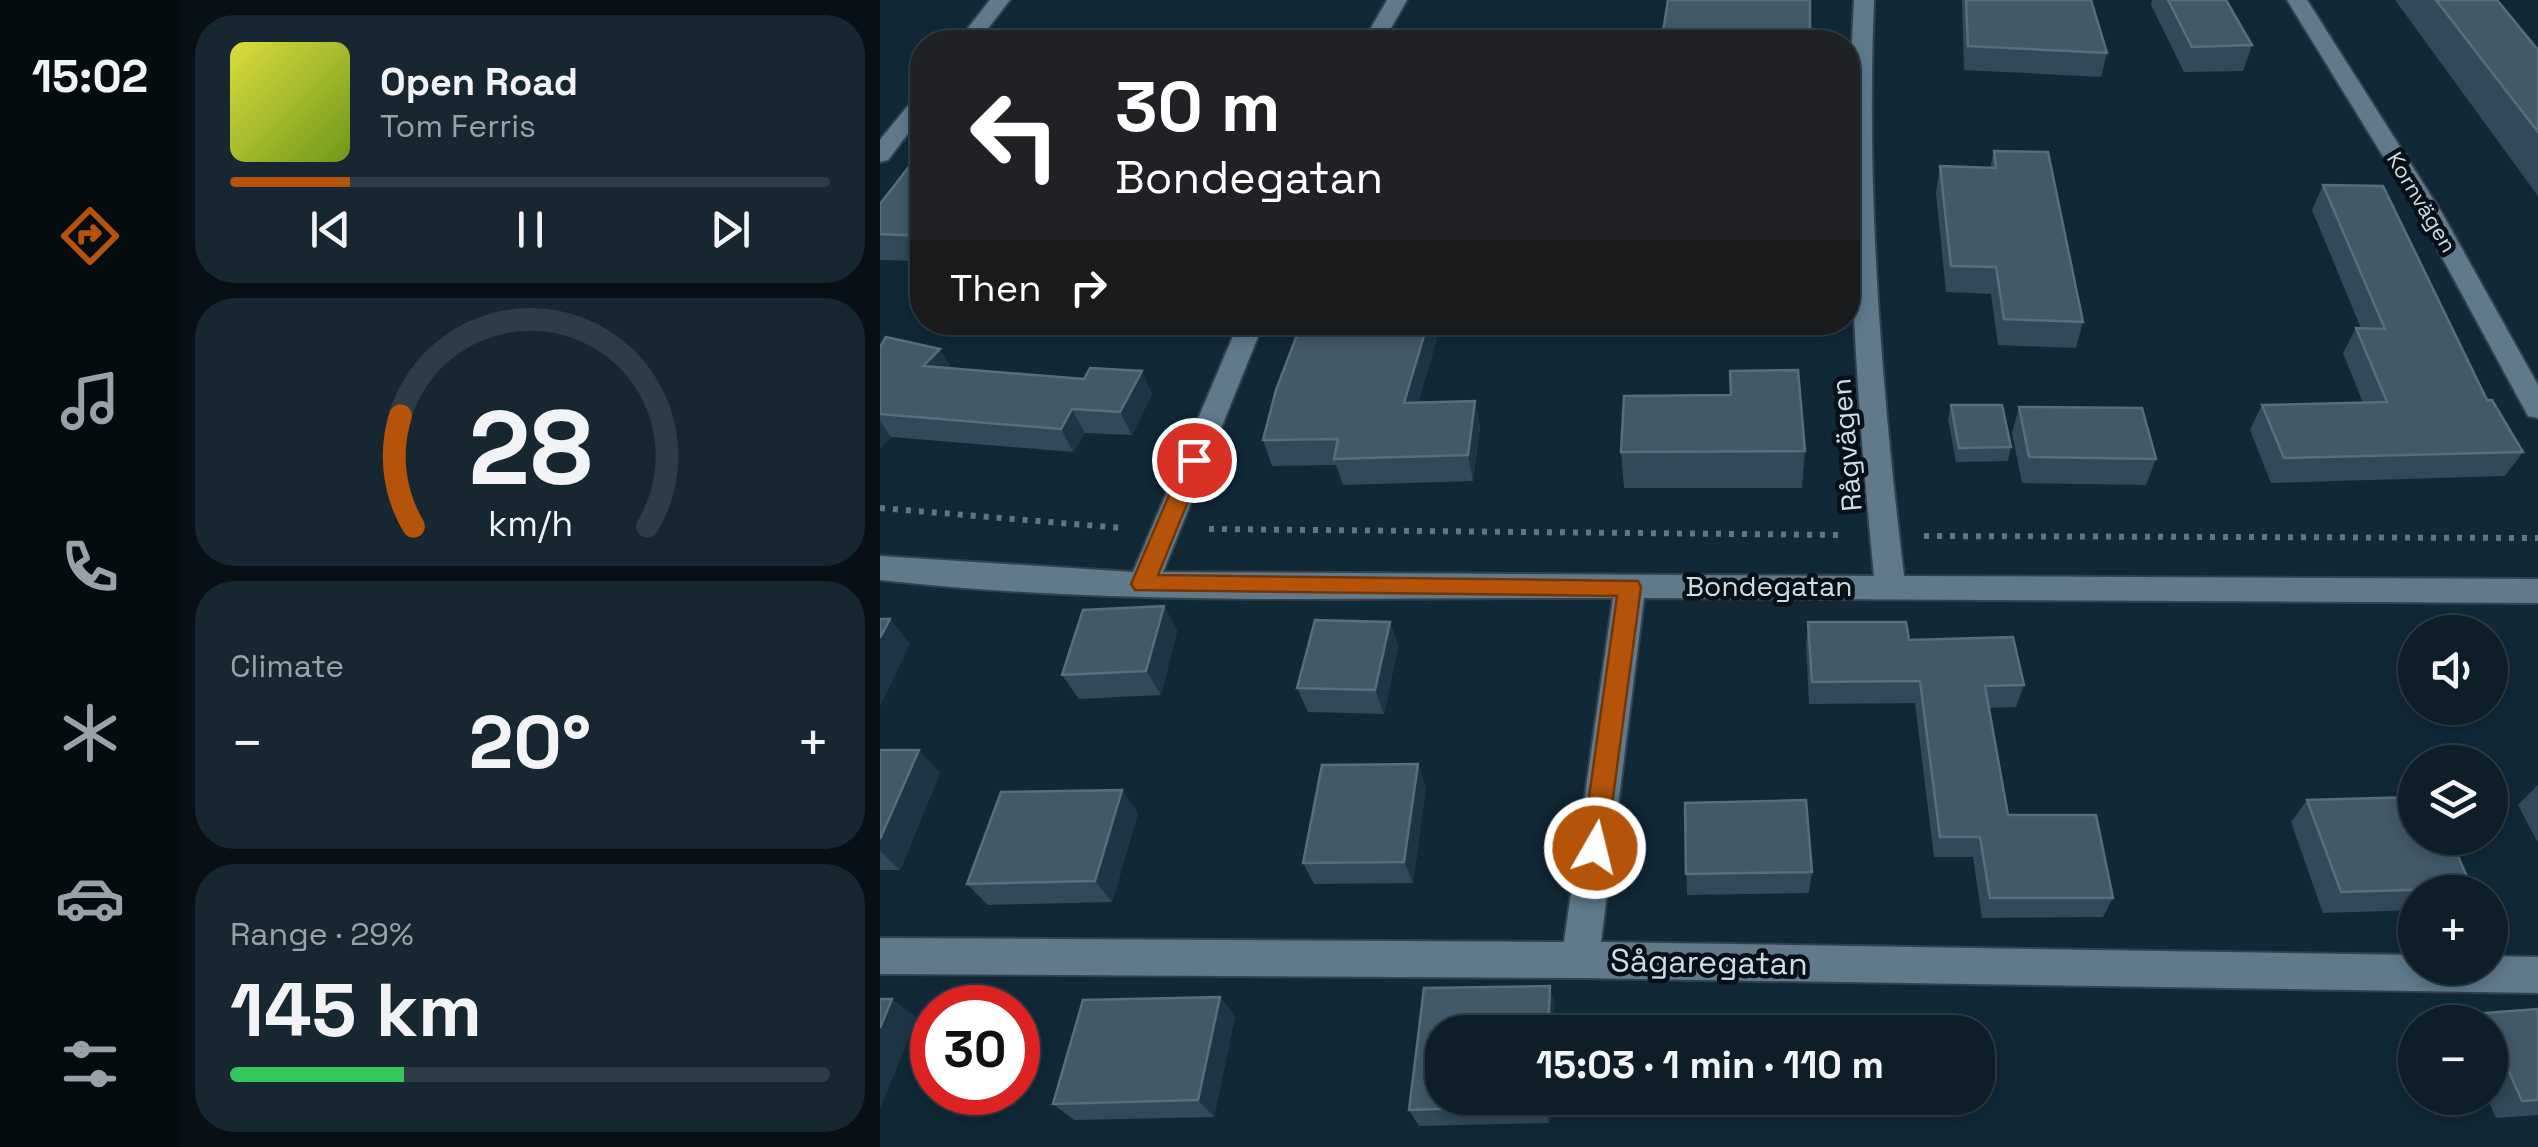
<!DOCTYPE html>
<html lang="en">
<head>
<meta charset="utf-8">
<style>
  :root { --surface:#0d1e29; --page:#162731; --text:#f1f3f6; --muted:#9aa2a8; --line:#2d3c46; --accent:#b45309 }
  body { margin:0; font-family:"Space Grotesk",sans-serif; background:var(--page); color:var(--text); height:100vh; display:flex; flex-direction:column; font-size:38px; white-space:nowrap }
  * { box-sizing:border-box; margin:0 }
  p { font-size:32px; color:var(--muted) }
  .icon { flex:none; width:55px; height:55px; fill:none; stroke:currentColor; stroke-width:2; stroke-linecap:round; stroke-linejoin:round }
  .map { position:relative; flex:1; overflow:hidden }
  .panel { display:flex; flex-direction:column; gap:15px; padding:15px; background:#071017; width:700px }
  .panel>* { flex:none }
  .top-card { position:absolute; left:30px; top:30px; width:950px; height:305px; border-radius:40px; box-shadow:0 5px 15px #0003,0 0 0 2px var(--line); background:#202124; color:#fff; overflow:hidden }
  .tools { position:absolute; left:1518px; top:615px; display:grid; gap:20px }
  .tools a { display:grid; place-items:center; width:110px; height:110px; border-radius:50%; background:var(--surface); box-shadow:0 5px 15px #0003,0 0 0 2px var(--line); font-size:50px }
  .speed { position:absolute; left:30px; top:985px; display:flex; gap:20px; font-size:50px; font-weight:700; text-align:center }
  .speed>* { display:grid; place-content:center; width:130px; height:130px; border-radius:50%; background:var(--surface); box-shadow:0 5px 15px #0003,0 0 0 2px var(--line); line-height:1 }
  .speed .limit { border:15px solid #d22; background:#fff; color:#111 }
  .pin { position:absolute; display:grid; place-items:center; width:85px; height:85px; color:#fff; margin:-42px; border:5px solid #fff; border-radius:50%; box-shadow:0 2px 10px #0007 }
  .me { position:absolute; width:110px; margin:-55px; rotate:8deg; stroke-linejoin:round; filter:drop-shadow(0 0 8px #0008) }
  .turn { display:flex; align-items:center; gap:35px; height:210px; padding:0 40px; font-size:45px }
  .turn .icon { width:130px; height:130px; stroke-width:2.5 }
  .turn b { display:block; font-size:70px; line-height:85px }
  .then { display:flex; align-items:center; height:95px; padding:0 40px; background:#0003; gap:20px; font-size:38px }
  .big { font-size:75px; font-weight:800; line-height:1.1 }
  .panel .card { flex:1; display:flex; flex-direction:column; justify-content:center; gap:15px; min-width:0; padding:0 35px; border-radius:40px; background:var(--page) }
  .panel .dial { align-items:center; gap:0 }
  .dial svg { height:260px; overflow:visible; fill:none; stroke:var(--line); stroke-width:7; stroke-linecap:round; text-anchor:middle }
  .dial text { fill:var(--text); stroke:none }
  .song { display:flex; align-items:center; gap:30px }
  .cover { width:120px; height:120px; border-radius:15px; background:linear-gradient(135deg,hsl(60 70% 55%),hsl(80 70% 35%)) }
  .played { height:10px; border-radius:5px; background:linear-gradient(90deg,var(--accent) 20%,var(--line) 20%) }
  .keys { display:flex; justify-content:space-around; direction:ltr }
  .heat { display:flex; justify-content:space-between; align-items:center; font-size:55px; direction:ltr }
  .charge { height:15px; border-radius:8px; background:linear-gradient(90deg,#34c759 29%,var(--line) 0) }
  .trip { position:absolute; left:545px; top:1015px; width:570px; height:100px; border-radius:40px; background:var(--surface); box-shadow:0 5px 15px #0003,0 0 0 2px var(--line); font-weight:800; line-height:100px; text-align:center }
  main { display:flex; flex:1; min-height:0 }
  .dock { display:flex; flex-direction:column; width:180px; justify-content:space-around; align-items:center; background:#050c10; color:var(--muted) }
  .dock .icon { width:70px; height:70px }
  .dock .current { color:var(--accent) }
  .dock b { font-size:45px; color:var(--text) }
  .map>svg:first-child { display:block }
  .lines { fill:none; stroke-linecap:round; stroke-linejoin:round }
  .minor-casing { stroke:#32414e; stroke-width:4 }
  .path { stroke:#627582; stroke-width:6; stroke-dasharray:5 8; stroke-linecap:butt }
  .minor { fill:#607a8c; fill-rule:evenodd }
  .wall { fill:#324959 }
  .shaded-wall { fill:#1e3545 }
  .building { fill:#435968; stroke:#596e7c; stroke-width:2.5 }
  .route { fill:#b45309; stroke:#753606; stroke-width:2.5 }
  .labels { text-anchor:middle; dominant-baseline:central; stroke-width:9; stroke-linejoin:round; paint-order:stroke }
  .far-street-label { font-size:22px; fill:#cfdde7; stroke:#061016 }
  .street-label { font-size:28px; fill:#cfdde7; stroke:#061016 }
  .near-street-label { font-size:32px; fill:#cfdde7; stroke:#061016 }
</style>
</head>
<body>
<main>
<nav class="dock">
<b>15:02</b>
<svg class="icon current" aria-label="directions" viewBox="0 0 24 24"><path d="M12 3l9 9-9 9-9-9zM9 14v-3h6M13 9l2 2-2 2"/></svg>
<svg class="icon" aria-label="music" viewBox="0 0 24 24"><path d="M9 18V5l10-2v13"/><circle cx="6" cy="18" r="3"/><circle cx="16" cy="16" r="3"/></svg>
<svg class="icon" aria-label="phone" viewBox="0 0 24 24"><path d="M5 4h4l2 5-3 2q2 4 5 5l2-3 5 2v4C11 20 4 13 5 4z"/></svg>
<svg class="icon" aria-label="climate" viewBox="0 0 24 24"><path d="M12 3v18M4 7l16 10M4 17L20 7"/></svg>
<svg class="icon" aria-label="car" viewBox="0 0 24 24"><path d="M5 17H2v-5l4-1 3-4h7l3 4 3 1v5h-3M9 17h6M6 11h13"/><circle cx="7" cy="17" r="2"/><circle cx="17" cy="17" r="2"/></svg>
<svg class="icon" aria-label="filters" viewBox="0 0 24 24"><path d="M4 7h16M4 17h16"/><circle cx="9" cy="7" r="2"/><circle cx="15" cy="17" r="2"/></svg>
</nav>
<section class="panel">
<div class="card">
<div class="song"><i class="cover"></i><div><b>Open Road</b><p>Tom Ferris</p></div></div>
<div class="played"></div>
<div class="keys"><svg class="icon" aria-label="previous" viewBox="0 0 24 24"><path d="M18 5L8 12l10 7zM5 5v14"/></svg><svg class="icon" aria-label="pause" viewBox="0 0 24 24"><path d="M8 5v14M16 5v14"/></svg><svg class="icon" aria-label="next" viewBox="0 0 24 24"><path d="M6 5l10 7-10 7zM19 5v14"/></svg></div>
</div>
<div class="card dial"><svg viewBox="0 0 100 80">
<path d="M14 69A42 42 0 1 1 86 69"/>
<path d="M14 69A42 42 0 0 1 10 35" stroke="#b45309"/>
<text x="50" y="56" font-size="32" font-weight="700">28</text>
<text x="50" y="72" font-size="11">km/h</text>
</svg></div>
<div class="card"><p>Climate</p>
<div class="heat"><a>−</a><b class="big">20°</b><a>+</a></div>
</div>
<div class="card"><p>Range · 29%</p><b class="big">145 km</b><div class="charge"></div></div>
</section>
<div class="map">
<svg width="1658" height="1147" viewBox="0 0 1658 1147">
  <rect width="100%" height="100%" fill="#112837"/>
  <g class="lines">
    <g class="minor-casing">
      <g id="minor">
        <path d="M110 0H130L97 42H77Z"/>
        <path d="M507 0H527L503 42H483Z"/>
        <path d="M974 0H994C986 193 1001 384 1024 576L1658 579V603L764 598 721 942 1535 955V968H1610V956L1658 957V993L700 978 0 974V938L684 942 733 598C490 597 242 607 0 580V556L253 572 359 322H384L283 572 994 576C975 384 963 193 974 0Z"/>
        <path d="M1407 0H1427L1562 213 1658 385V418L1648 416 1538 213Z"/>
        <path d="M42 95V115L8 160 0 162V140L35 97Z"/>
      </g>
    </g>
    <g class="path">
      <path d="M0 508 242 528"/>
      <path d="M329 529 962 535"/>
      <path d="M1044 536 1658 538"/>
    </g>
    <use href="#minor" class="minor"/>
  </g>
  <g class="wall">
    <path d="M930 0 929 42H783V31Z"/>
    <path d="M1082 0H1211L1227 53 1221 77 1084 70Z"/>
    <path d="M1272 0H1346L1372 45 1363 71 1304 72 1271 5Z"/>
    <path d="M1515 0H1617L1658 50V196Z"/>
    <path d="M42 150V261L0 260V204Z"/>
    <path d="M1114 151 1203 322 1196 348 1118 345 1111 294 1066 292 1056 193 1060 166 1110 168Z"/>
    <path d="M1443 185 1607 400 1643 452 1625 476 1391 483 1370 430 1382 405 1483 403 1463 353 1476 328H1481L1432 210Z"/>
    <path d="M422 322H557L559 331 538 403 595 401 600 427 593 481 463 485 456 465 392 466 383 440Z"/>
    <path d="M0 347 71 368 272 394 252 435 205 433 193 452 11 437 0 448Z"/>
    <path d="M850 371 925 451 922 488H744L741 452 850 395Z"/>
    <path d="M1071 405 1131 447 1128 461 1076 462 1068 419Z"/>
    <path d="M1139 407 1276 459 1266 485 1142 483 1132 433Z"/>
    <path d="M284 606 297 631 281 695 199 699 182 675Z"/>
    <path d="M510 622 518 646 504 714 428 712 417 688Z"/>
    <path d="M928 622 1029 640 1144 685 1136 707 1109 708 1128 815 1233 898 1223 917 1102 918 1093 857H1054L1035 703 929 704 926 645Z"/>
    <path d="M0 750 60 773 20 870H0Z"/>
    <path d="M1658 785V843L1638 805Z"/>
    <path d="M546 786 533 883 434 884 423 863Z"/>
    <path d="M1427 800 1592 888 1587 892H1535V910L1443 913 1411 822Z"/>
    <path d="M805 803 932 872 929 893 807 895Z"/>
    <path d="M258 813 232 902 108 905 87 884Z"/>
    <path d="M340 997 355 1016 334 1117 194 1120 173 1104Z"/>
    <path d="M675 1005 562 1098H670L669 1123 539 1126 529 1110Z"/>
    <path d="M1658 1009V1115L1616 1118 1607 1098H1610V1022H1591L1603 1013Z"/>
  </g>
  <g class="shaded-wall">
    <path d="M548 322H557L559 331 530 430 524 403Z"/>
    <path d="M60 349 74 372 43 366Z"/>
    <path d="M262 371 272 394 252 435 240 412Z"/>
    <path d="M595 401 600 427 593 481 588 455Z"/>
    <path d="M192 409 205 433 193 452 181 429Z"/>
    <path d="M0 421 11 437 0 448Z"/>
    <path d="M284 606 297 631 281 695 266 671Z"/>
    <path d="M10 619 30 644 0 706V638Z"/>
    <path d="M510 622 518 646 504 714 495 690Z"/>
    <path d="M39 750 60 773 20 870 0 851V839Z"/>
    <path d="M538 764 546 786 533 883 524 862Z"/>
    <path d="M242 790 258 813 232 902 215 881Z"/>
    <path d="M670 986 675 1005 674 1032H668Z"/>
    <path d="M340 997 355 1016 334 1117 318 1100Z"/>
    <path d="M12 999 37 1018 0 1109V1028Z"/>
    <path d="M664 1098H670L669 1123 664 1106Z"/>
  </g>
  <g class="building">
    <path d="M788 0H930V33L898 32 897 42 798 40 799 32 783 31Z"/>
    <path d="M1086 0H1211L1227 53 1088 46Z"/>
    <path d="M1288 0H1346L1372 45 1312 47Z"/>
    <path d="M1556 0H1617L1658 50V132Z"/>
    <path d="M42 150V236L0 234V204Z"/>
    <path d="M1114 151 1168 152 1203 322 1124 319 1116 267 1071 266 1060 166 1116 168Z"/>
    <path d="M1443 185 1503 186 1607 400H1612L1643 452 1404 458 1382 405 1507 402 1476 328 1505 329Z"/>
    <path d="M422 322H548L524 403 595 401 588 455 454 459 458 439 383 440 396 390Z"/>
    <path d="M6 337 60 349 43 366 204 379 210 368 262 371 240 412 192 409 181 429 0 414V347Z"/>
    <path d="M918 370 925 451 741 452 744 396 851 395 850 371Z"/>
    <path d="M1071 405H1122L1131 447 1079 448Z"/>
    <path d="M1139 407 1262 408 1276 459 1149 457Z"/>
    <path d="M284 606 266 671 182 675 203 610Z"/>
    <path d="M0 619H10L0 638Z"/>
    <path d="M435 620 510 622 495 690 417 688Z"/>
    <path d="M928 622H1026L1029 640 1133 637 1144 685 1105 686 1128 815H1216L1233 898H1110L1100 837H1060L1040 681 932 682Z"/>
    <path d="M0 750H39L0 839Z"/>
    <path d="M538 764 524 862 423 863 442 765Z"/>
    <path d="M242 790 215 881 87 884 121 792Z"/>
    <path d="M1535 797V838H1570L1592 888 1461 892 1427 800Z"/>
    <path d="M926 800 932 872 806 874 805 803Z"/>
    <path d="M670 986 668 1032H562V1098H664V1106L529 1110 544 988Z"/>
    <path d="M340 997 318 1100 173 1104 203 1000Z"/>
    <path d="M0 999H12L0 1028Z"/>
    <path d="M1658 1009V1100L1642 1101 1610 1029V1022H1607L1603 1013Z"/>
  </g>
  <path class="route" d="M314 453 325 460 278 575 758 581 761 587 725 857 715 861 706 857 702 848 737 596 255 590 251 584 304 460Z"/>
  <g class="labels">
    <g class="far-street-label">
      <text transform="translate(1542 202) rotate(59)">Kornvägen</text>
    </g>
    <g class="street-label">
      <text transform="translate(966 445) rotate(-95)">Rågvägen</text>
      <text x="889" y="586">Bondegatan</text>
    </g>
    <g class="near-street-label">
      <text transform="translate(829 962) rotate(1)">Sågaregatan</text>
    </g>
  </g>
</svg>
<div class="tools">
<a><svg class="icon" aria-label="sound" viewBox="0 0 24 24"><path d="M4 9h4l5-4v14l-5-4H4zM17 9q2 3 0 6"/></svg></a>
<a><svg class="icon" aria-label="layers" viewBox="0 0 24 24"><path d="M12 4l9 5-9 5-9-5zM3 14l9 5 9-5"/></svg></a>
<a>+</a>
<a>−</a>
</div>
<div class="speed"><div class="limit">30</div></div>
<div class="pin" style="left:314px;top:460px;background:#d93025"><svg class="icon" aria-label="arrive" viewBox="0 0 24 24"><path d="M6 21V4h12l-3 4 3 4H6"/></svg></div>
<svg class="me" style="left:715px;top:848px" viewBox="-20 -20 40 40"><circle r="17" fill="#b45309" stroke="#fff" stroke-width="3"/><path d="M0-11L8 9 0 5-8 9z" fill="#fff"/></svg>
<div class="trip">15:03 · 1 min · 110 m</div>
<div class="top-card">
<div class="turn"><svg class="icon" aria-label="left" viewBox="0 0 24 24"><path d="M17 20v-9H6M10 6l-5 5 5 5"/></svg><div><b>30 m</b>Bondegatan</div></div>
<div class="then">Then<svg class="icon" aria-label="right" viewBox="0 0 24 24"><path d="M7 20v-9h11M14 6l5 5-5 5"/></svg></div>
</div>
</div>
</main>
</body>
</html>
